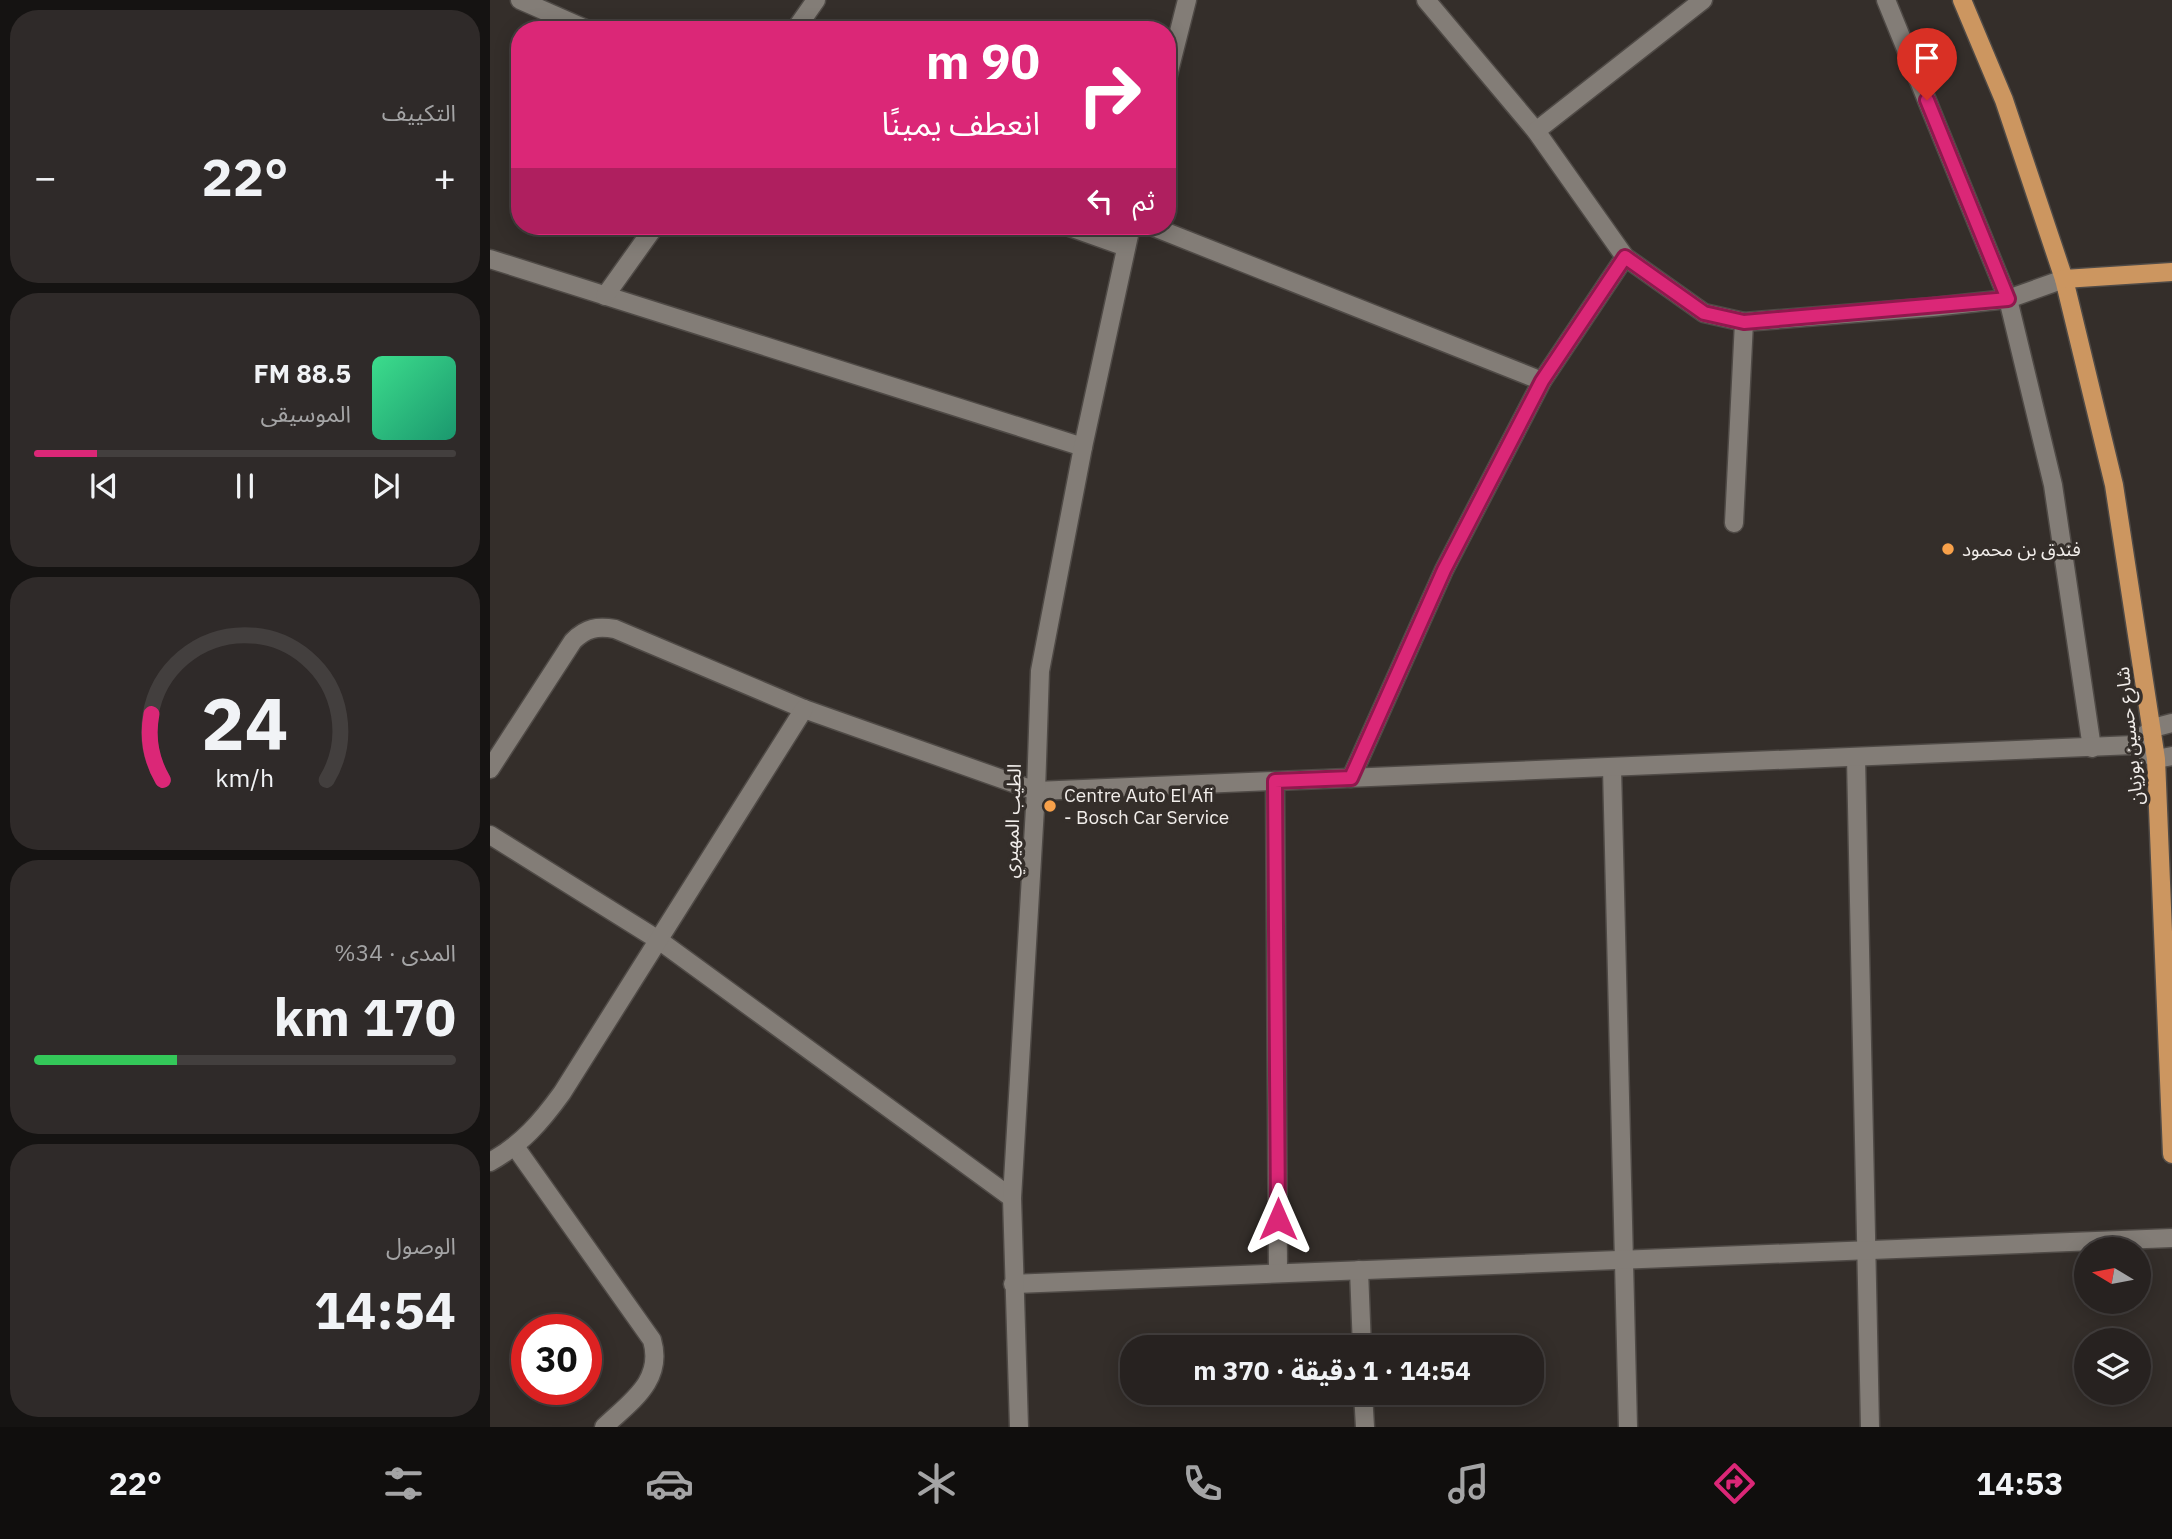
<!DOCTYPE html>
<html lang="ar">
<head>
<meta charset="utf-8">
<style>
  :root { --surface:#272220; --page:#2f2a29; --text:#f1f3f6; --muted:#a4a4a5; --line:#433f3e; --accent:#db2777 }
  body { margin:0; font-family:"IBM Plex Sans","Noto Sans Arabic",sans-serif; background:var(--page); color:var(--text); direction:rtl; height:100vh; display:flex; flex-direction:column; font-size:26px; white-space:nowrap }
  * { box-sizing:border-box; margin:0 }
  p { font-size:23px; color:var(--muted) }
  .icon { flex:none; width:38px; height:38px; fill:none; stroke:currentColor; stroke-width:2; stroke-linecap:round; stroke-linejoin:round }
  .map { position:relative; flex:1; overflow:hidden; direction:ltr }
  .side { display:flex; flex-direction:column; gap:10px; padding:10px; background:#151312; width:490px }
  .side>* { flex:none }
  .banner { position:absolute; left:21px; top:21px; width:665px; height:214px; border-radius:28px; box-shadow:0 4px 18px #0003,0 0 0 2px var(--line); direction:rtl; background:#db2777; color:#fff; overflow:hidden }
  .needle { width:46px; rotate:280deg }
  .tools { position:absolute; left:1584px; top:1237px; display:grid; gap:14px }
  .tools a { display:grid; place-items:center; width:77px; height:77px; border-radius:50%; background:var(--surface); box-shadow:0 4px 18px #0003,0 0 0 2px var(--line); font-size:35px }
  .speed { position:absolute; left:21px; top:1314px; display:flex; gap:14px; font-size:35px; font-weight:700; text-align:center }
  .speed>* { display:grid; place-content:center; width:91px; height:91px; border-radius:50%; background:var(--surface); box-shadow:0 4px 18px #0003,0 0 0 2px var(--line); line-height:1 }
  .speed .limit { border:10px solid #d22; background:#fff; color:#111 }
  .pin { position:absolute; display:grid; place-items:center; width:60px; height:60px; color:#fff; margin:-72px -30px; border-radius:50% 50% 50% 0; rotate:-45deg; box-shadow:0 0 7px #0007 }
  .pin .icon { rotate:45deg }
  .me { position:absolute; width:77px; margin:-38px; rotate:0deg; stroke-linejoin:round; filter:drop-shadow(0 0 5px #0008) }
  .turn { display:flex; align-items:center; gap:24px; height:147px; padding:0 21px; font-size:32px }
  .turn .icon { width:91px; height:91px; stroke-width:2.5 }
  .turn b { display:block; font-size:49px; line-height:60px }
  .then { display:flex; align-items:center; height:66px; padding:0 21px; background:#0003; gap:14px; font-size:26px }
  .big { font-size:52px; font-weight:700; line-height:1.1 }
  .side .tile { flex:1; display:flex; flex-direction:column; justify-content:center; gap:10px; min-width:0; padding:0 24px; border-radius:28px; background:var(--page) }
  .side .dial { align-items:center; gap:0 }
  .dial svg { height:182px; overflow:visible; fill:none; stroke:var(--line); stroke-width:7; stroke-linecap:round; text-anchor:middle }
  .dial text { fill:var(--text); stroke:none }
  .song { display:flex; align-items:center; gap:21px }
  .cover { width:84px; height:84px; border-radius:10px; background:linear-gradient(135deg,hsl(150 70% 55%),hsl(160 70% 35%)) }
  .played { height:7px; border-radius:4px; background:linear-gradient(90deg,var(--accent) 15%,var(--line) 15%) }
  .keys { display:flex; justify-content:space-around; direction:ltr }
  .heat { display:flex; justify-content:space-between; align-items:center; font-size:38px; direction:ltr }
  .charge { height:10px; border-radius:5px; background:linear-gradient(90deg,#34c759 34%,var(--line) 0) }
  .trip { position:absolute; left:630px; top:1335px; width:424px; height:70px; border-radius:28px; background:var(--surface); box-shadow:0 4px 18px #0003,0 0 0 2px var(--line); font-weight:700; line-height:70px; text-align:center; direction:rtl }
  .dock { display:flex; height:112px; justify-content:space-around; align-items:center; background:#100e0d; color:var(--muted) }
  .dock .icon { width:49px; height:49px }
  .dock .active { color:var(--accent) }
  .dock b { font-size:32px; color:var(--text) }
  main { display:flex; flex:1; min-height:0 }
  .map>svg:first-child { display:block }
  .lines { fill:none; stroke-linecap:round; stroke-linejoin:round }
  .minor-casing { stroke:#4f4a46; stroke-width:21 }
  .major-casing { stroke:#4f4a46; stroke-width:21 }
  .minor { stroke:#837d77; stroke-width:18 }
  .major { stroke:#cc9660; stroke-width:18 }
  .route-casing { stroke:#8e194d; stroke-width:18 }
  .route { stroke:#db2777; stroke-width:12 }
  .poi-dot { fill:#f8a14a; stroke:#342e2a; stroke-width:2.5 }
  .labels { text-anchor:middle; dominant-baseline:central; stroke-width:7; stroke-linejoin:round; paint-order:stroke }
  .poi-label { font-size:19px; fill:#f1edea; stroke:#342e2a; text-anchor:start }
  .street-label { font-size:19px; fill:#f1edea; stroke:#342e2a }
</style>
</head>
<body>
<main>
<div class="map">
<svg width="1682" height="1427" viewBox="0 0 1682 1427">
  <rect width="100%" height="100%" fill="#342e2a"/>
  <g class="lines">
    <g class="minor-casing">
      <g id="minor">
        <path d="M30 0 98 30"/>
        <path d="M936 0 1046 131 1135 257 1214 313 1254 322 1443 307 1518 299 1574 279"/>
        <path d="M1396 0 1518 299 1563 485 1602 748"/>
        <path d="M305 30 326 0"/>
        <path d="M677 79 697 0"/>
        <path d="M1046 131 1213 0"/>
        <path d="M577 226 636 247"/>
        <path d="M661 226 1052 381"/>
        <path d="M0 259 593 447"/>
        <path d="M115 296 165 226"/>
        <path d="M1244 523 1254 322"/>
        <path d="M1651 738 1663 728 1682 723"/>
        <path d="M1366 758 1380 1427"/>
        <path d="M1122 768 1138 1427"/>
        <path d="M0 769 83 641C96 628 107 626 125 629L314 709 546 791 1644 745 1666 759 1682 756"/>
        <path d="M861 778 954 570 1052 381 1135 257"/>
        <path d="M785 781 788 1273"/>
        <path d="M0 835 170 941 522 1198"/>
        <path d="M26 1148 162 1340C174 1381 140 1402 114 1427"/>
        <path d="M0 1162C32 1144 51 1122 72 1093L314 709"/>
        <path d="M869 1270 872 1348"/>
        <path d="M523 1284 1682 1238"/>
        <path d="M873 1393 875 1427"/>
        <path d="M529 1427 522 1198 546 791 550 671 593 447 641 226"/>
      </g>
    </g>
    <g class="major-casing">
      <g id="major">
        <path d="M1472 0 1514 100 1574 279 1624 485 1666 759 1682 1154"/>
        <path d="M1574 279 1682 272"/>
      </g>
    </g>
    <use href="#minor" class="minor"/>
    <use href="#major" class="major"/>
  </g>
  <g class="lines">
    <g class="route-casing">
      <path id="route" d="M788 1219 785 781 861 778 954 570 1052 381 1135 257 1214 313 1254 322 1518 299 1437 100"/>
    </g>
    <use href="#route" class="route"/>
  </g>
  <g class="poi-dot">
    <circle cx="1458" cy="549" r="7"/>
    <circle cx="560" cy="806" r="7"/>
  </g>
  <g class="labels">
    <g class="poi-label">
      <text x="1472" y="549">فندق بن محمود</text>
      <text x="574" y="795">Centre Auto El Afi<tspan x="574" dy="22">- Bosch Car Service</tspan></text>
    </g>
    <g class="street-label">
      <text transform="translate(1639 736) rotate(-96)">شارع حسين بوزيان</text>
      <text transform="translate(522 821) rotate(-88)">الطيب المهيري</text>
    </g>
  </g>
</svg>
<div class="tools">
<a><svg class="needle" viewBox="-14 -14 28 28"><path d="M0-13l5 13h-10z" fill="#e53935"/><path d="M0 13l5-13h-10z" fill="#a4a4a5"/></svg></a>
<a><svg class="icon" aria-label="layers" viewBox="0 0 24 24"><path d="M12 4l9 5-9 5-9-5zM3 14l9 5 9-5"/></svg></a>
</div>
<div class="speed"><div class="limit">30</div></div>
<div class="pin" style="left:1437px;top:100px;background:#d93025"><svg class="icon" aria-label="arrive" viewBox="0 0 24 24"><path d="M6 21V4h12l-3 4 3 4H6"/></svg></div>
<svg class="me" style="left:788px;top:1219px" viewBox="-20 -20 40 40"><path d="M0-17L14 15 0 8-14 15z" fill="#db2777" stroke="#fff" stroke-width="4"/></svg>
<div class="trip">14:54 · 1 دقيقة · 370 m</div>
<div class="banner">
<div class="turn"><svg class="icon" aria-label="right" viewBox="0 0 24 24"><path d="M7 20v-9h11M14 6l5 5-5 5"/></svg><div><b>90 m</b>انعطف يمينًا</div></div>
<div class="then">ثم<svg class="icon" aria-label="left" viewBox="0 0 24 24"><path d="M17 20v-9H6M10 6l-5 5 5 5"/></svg></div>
</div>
</div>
<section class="side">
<div class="tile"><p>التكييف</p>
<div class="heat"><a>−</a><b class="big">22°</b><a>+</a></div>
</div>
<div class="tile">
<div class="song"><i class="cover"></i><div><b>88.5 FM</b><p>الموسيقى</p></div></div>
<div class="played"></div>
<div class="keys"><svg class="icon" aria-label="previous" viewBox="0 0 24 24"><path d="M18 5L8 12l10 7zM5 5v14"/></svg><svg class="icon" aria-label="pause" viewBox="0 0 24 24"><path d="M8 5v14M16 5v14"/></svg><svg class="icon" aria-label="next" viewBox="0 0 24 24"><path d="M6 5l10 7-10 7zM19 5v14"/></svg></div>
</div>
<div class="tile dial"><svg viewBox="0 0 100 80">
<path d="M14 69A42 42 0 1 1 86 69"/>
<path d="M14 69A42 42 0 0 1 9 40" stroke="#db2777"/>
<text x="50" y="56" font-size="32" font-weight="700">24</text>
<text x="50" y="72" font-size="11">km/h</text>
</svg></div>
<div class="tile"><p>المدى · 34%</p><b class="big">170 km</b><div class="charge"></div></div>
<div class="tile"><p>الوصول</p><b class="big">14:54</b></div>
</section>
</main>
<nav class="dock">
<b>14:53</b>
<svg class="icon active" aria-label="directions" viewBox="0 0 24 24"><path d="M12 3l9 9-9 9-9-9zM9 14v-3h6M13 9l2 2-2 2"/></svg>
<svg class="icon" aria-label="music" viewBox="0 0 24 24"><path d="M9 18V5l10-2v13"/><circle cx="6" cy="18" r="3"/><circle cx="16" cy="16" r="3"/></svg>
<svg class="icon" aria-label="phone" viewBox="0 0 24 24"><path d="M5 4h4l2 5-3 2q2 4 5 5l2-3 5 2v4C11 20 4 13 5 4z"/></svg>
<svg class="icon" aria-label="climate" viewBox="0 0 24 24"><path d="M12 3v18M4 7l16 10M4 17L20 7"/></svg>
<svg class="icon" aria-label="car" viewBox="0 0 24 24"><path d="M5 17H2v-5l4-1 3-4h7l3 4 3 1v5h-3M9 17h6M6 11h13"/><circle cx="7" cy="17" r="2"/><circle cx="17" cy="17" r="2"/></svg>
<svg class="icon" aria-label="filters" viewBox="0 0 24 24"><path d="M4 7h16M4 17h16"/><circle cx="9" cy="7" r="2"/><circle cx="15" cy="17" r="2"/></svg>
<b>22°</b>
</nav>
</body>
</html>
